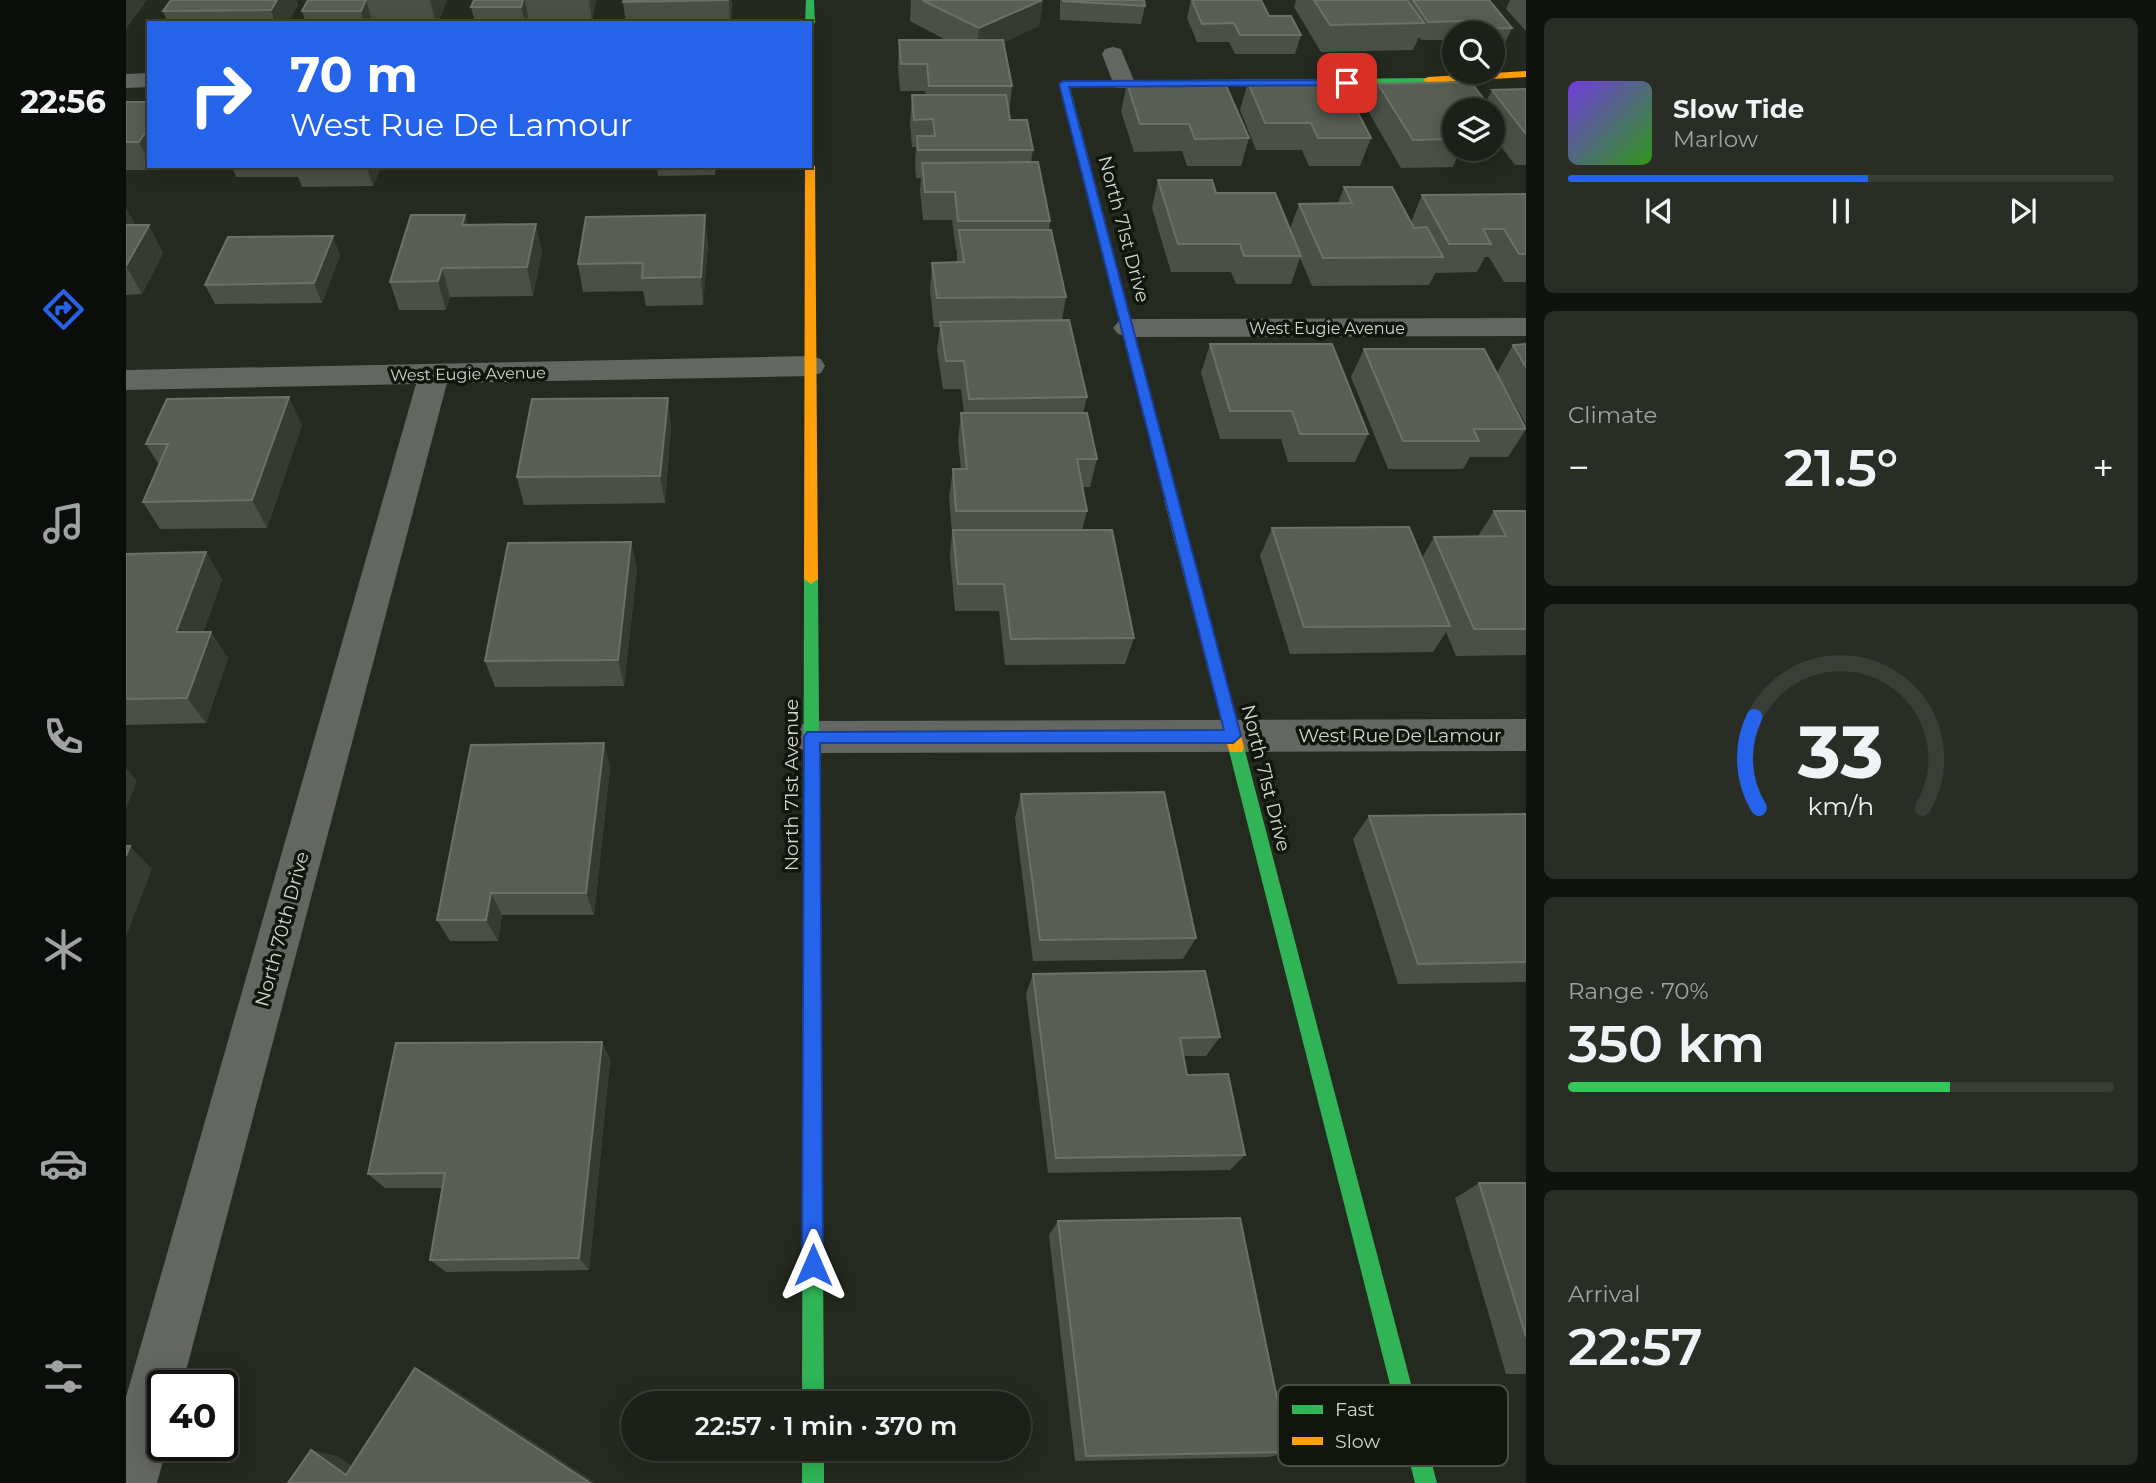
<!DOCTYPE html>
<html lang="en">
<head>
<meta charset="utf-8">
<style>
  :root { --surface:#1c2018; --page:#292d25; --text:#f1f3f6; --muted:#a0a3a2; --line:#3a3e37; --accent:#2563eb }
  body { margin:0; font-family:Montserrat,sans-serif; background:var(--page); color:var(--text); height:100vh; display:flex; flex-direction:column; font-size:26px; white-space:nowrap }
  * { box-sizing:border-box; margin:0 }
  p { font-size:23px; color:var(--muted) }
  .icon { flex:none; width:38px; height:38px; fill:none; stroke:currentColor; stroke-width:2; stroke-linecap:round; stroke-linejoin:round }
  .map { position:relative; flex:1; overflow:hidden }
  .sheet { display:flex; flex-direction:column; gap:18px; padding:18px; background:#0f120d; width:630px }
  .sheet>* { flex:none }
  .hud { position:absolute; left:21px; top:21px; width:665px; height:147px; border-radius:0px; box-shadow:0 4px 18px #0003,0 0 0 2px var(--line); background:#2563eb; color:#fff; overflow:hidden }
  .buttons { position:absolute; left:1316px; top:21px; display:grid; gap:14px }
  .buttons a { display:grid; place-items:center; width:63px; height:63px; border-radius:50%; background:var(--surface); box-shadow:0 4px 18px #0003,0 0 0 2px var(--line); font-size:35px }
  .speed { position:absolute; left:21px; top:1370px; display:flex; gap:14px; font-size:35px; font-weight:700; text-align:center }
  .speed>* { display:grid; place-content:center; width:91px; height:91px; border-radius:50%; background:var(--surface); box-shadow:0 4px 18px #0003,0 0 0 2px var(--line); line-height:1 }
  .speed .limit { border:4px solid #111; border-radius:10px; background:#fff; color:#111 }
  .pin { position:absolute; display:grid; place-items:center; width:60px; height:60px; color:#fff; margin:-30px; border-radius:14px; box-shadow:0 4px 10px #0006 }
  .me { position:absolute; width:77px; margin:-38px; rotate:0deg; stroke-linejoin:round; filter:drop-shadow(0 0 5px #0008) }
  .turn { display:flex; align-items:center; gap:24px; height:147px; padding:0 28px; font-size:32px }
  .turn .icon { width:91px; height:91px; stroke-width:2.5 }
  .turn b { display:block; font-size:49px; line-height:60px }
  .big { font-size:52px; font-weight:600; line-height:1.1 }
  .sheet .widget { flex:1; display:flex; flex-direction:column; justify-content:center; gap:10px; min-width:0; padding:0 24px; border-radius:10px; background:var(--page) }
  .sheet .dial { align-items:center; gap:0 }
  .dial svg { height:182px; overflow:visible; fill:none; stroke:var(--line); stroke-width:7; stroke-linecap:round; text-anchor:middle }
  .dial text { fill:var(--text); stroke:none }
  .song { display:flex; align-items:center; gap:21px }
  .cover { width:84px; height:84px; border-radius:10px; background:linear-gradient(135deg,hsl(260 70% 55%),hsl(110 70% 35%)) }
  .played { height:7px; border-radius:4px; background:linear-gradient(90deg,var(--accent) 55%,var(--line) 55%) }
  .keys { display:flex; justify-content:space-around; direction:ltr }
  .heat { display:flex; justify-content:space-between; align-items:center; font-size:38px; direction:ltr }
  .charge { height:10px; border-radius:5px; background:linear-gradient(90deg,#34c759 70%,var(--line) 0) }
  .trip { position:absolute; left:495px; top:1391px; width:410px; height:70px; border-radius:35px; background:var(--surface); box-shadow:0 4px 18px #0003,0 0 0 2px var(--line); font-weight:600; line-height:70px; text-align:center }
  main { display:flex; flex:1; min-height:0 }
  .menu { display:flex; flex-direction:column; width:126px; justify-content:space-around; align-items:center; background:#0b0d0a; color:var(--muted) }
  .menu .icon { width:49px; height:49px }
  .menu .selected { color:var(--accent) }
  .menu b { font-size:32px; color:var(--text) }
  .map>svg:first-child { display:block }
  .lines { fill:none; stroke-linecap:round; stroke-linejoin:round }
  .street { fill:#646662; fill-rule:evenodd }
  .fast { fill:#30b455; fill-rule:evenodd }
  .slow { fill:#ff9f0a; fill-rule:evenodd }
  .wall { fill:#4a5046 }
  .shaded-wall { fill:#353b31 }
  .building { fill:#585e54; stroke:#6b7167; stroke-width:2 }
  .route { fill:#2563eb; stroke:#184099; stroke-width:2 }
  .labels { text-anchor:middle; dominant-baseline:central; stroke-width:7; stroke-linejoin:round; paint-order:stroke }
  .far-street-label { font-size:16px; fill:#cfd6ca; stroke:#10150d }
  .street-label { font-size:19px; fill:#cfd6ca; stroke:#10150d }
  .key { fill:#10150d; stroke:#494f46; stroke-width:2 }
  .key-label { font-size:19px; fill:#cfd6ca }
</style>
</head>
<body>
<main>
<nav class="menu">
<b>22:56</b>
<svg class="icon selected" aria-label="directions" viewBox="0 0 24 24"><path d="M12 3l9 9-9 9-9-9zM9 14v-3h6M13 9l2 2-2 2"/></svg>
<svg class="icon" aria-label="music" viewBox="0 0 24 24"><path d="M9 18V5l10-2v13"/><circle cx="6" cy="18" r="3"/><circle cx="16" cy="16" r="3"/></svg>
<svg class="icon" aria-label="phone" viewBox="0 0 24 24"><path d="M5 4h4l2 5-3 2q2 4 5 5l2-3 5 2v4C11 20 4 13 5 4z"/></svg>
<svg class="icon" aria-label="climate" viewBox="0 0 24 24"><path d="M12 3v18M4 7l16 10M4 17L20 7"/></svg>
<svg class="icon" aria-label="car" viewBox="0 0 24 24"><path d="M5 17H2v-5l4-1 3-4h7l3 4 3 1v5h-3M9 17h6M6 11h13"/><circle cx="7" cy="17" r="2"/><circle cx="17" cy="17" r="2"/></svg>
<svg class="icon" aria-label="filters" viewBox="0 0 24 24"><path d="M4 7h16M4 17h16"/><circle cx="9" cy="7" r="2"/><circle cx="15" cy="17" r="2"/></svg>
</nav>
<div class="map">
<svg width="1400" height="1483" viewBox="0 0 1400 1483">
  <rect width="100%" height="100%" fill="#252a20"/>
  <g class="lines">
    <g class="street">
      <path d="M987 47 995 49 1009 83 1005 88H989L976 54 979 49Z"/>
      <path d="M23 73V87L0 88V74Z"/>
      <path d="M1400 318V336L1002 337 992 334 987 328 992 322 1002 319Z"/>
      <path d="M684 356 695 359 699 366 695 373 684 376 321 383 56 1386H37V1446H41L31 1483H0V1397L290 384 0 390V370Z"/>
      <path d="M1400 719V751L686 753 672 748 667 737 672 726 686 721Z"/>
    </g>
    <g class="fast">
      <path d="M680 0H688L689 23 684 26V23H679Z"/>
      <path d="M1305 78V82L1302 83 944 87 1052 499 1050 502H1040L933 84 938 81Z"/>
      <path d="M685 574 692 579 698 1404H676L678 579Z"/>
      <path d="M1110 741 1116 742 1118 747 1311 1483H1289L1102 747 1104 742Z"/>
      <rect x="676" y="1449" width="22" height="34"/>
    </g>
    <g class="slow">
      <path d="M1400 71V77L1302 83 1297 80 1302 77Z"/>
      <path d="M684 163 689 166 692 579 685 584 678 579 679 166H684Z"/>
      <path d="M1045 494 1052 499 1118 747 1116 752H1104L1102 747 1038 499Z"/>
    </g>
  </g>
  <g class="wall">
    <path d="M45 0H170L172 5 162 23H42L37 11Z"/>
    <path d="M182 0H321L312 23H180L176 11Z"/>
    <path d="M348 0H470L466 22 403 23H349L345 7Z"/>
    <path d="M606 0 605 23H500L497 2Z"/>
    <path d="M785 0H917L913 26 878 42 886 86 883 113 884 120 907 150 905 162 924 221 923 230 940 297 936 320 961 397 957 413 971 459 964 487H956L961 511 956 530 1008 638 999 664 879 665 873 611H829L824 557 826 533 823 497 827 469H835L832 441 835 413H838L835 389H817L811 350 814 327H808L804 291 806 263 831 262V250H830L826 220H797L794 190 795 178H790L789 164 790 147H786L784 122 786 95H800L799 91H774L772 67 773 40H820L784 21Z"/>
    <path d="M934 0H1018L1019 6 1015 24 934 20Z"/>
    <path d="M1065 0 1143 16 1175 35 1169 54H1109L1103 42H1071L1061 18Z"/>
    <path d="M1170 0H1363L1386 28 1377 47H1367V33H1328V40H1295L1293 37 1287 50 1195 52 1168 7Z"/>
    <path d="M1384 0H1400V31L1380 9Z"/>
    <path d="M1122 82 1245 138 1234 166H1183L1176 150H1130L1114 110Z"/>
    <path d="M1001 83 1123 138 1115 166H1061L1056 151 1008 152 995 111Z"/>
    <path d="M1252 84 1360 102 1366 90 1400 89V165H1389L1367 136V138V110H1328V149H1362L1361 150H1334L1327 167 1275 168 1242 111Z"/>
    <path d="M0 102H23V166H29L27 170H0Z"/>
    <path d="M106 166H255L247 186 176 187 172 177H110Z"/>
    <path d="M297 166H395V168H298Z"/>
    <path d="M531 166H590L589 175 532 176Z"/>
    <path d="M1032 180 1090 193 1164 229 1173 204 1212 203 1218 187 1285 222 1296 195 1400 194V282H1378L1363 257H1359L1351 272 1310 273V272L1303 285 1186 286 1174 258 1165 284H1110L1105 272H1045L1026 208Z"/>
    <path d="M0 208 9 225 37 253 16 294 0 295Z"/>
    <path d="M339 215 342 225 416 252 407 296 324 297 320 310H273L264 282Z"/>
    <path d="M582 243 577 305 520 306 517 291 457 292 452 264Z"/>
    <path d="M214 255 196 303 89 304 79 285Z"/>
    <path d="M1084 344 1242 434 1229 462H1162L1155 439H1094L1075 373Z"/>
    <path d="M1400 344V424L1372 375 1400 429 1382 457H1344L1337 469H1262L1225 377 1238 349 1371 373 1387 345Z"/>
    <path d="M176 425 141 528 34 529 17 502 33 465 20 444Z"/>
    <path d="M545 426 539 503 398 505 391 477Z"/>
    <path d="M1368 511H1400V655L1330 656 1320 632 1307 652 1164 654 1134 556 1146 528 1296 558 1308 537 1352 536Z"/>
    <path d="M505 542 511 569 498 686 369 687 359 661Z"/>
    <path d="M80 552 96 580 77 632 102 658 80 723 0 725V554Z"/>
    <path d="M478 743 484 768 468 915H376L372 941H324L311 920Z"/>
    <path d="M895 794 1070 938 1057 959 907 961 889 818Z"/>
    <path d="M1400 814V982L1272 984 1227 839 1243 816Z"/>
    <path d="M907 974 1094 1037 1080 1056H1058L1061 1075 1119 1155 1104 1170 922 1173 900 994Z"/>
    <path d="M476 1042 484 1060 463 1270 320 1272 304 1260 317 1188H259L242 1174Z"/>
    <path d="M1353 1183H1400V1374H1380L1329 1198Z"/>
    <path d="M932 1221 1162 1452 1143 1457 949 1461 923 1235Z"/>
  </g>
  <g class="shaded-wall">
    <path d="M0 0H21L0 29Z"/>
    <path d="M151 0H170L172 5 162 23H149L145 10Z"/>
    <path d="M240 0 247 23H238L235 11Z"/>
    <path d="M304 0H321L312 23H310Z"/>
    <path d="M397 0H399L403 23H399L395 7Z"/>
    <path d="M463 0H470L466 22Z"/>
    <path d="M603 0H606L605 23H604Z"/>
    <path d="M917 0 913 26 850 55 853 28Z"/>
    <path d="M19 133 23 142V162L13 142Z"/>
    <path d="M240 166H255L247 186Z"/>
    <path d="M0 208 15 236 0 242Z"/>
    <path d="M339 215 346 243 336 225Z"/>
    <path d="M579 215 582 243 577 305 575 277Z"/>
    <path d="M410 224 416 252 407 296 401 267Z"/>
    <path d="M23 225 37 253 16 294 0 266Z"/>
    <path d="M207 236 214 255 196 303 188 283Z"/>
    <path d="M316 268 324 297 320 310 312 281Z"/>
    <path d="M163 397 176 425 141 528 126 500Z"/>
    <path d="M542 398 545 426 539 503 534 476Z"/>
    <path d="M505 542 511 569 498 686 492 660Z"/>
    <path d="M80 552 96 580 68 659 50 632Z"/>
    <path d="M85 632 102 658 80 723 61 698Z"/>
    <path d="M478 743 484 768 468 915 460 893Z"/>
    <path d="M0 768 11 781 0 809Z"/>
    <path d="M4 846 26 869 0 937V856Z"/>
    <path d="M365 893 376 915 372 941 360 920Z"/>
    <path d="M476 1042 484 1060 463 1270 453 1258Z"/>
    <path d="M289 1368 310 1378 470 1483H464Z"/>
    <path d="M185 1450 212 1456 246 1480 220 1475Z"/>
  </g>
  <g class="building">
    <path d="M45 0H151L145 10 37 11Z"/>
    <path d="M182 0H240L235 11H176Z"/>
    <path d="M348 0H397L395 7H345Z"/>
    <path d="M498 0H603L497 2Z"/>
    <path d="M796 0H916L853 28Z"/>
    <path d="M937 0H1018L1019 6 937 1Z"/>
    <path d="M1066 0H1135L1143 16H1165L1175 35H1114L1108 23 1076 24Z"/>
    <path d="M1188 0H1281L1298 23 1204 25Z"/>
    <path d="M1287 0H1363L1386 28 1345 29 1339 21 1302 22Z"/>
    <path d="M773 40H877L886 86H803L801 64H775Z"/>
    <path d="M1122 82H1216L1245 138H1192L1185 123H1139Z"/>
    <path d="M1345 82 1366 110H1328V139L1287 140 1252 84Z"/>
    <path d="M1001 83H1099L1123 138 1069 139 1063 124H1014Z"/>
    <path d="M1400 89V134L1366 90Z"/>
    <path d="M786 95H880L884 120H901L907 150H792L791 136H809L807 119 788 120Z"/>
    <path d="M0 102H23V133H19L13 142H0Z"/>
    <path d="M1367 112 1374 122H1367Z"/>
    <path d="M912 162 924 221H832L829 192H799L796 163Z"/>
    <path d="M1032 180H1086L1090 193H1149L1175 256H1118L1114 244H1052Z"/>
    <path d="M1218 187H1266L1288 228 1301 227 1317 257 1197 258 1173 204 1226 203Z"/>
    <path d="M1400 194V254H1393L1378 229H1357L1365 244H1323L1296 195Z"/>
    <path d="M285 215H339L336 225 410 224 401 267 316 268 312 281 264 282Z"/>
    <path d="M579 215 575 277 516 278 517 263 452 264 460 217Z"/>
    <path d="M0 225H23L0 266Z"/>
    <path d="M833 230H925L940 297 811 298 806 263 838 262Z"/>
    <path d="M207 236 188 283 79 285 102 237Z"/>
    <path d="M943 320 961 397 843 399 838 361H820L814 322Z"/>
    <path d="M1084 344H1206L1242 434H1174L1166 411H1104Z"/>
    <path d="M1400 344V367L1387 345Z"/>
    <path d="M1238 349H1358L1400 429H1347L1353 441H1277Z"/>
    <path d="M163 397 126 500 17 502 42 444H20L41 399Z"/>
    <path d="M542 398 534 476 391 477 406 399Z"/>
    <path d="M835 413H961L971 459H951L961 511H830L827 469H841Z"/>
    <path d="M1368 511H1400V629H1348L1308 537 1380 536Z"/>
    <path d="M1283 527 1324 626 1178 627 1146 528Z"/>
    <path d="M827 530H986L1008 638 885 639 878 584H832Z"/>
    <path d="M505 542 492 660 359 661 382 543Z"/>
    <path d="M80 552 50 632H85L61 698 0 699V554Z"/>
    <path d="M478 743 460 893H365L360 920H311L345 745Z"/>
    <path d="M1038 792 1070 938 914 940 895 794Z"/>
    <path d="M1400 814V962L1292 964 1243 816Z"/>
    <path d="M0 846H4L0 856Z"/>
    <path d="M1079 971 1094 1037 1054 1038 1061 1075 1102 1074 1119 1155 930 1158 907 974Z"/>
    <path d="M476 1042 453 1258 304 1260 319 1173 242 1174 270 1043Z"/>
    <path d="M1353 1183H1400V1337Z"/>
    <path d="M1114 1218 1162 1452 960 1456 932 1221Z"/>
    <path d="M289 1368 464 1483H162L185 1450 220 1475Z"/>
  </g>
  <path class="route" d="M1221 80 1224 81V85L943 87 1115 736 1107 743H694L697 1265 694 1272 687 1275 679 1272 676 1265 678 737 681 732 1098 730 933 84 937 81Z"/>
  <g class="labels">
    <g class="far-street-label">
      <text x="1201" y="328">West Eugie Avenue</text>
      <text transform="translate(342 374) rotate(-1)">West Eugie Avenue</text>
    </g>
    <g class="street-label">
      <text transform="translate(998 229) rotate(75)">North 71st Drive</text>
      <text x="1274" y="735">West Rue De Lamour</text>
      <text transform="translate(1140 778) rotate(76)">North 71st Drive</text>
      <text transform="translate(665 785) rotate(-90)">North 71st Avenue</text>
      <text transform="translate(156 929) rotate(-75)">North 70th Drive</text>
    </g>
  </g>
  <rect x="1152" y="1385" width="230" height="81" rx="10" class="key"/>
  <rect x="1166" y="1405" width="31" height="9" fill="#30b455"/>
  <rect x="1166" y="1437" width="31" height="8" fill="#ff9f0a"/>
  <g class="key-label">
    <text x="1209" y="1416">Fast</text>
    <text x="1209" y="1448">Slow</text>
  </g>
</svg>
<div class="buttons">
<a><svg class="icon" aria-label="search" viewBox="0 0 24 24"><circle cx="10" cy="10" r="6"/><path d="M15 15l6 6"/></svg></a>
<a><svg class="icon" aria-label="layers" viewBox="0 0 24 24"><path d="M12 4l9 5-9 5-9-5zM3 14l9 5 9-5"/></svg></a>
</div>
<div class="speed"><div class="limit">40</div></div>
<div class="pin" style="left:1221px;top:83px;background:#d93025"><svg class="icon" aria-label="arrive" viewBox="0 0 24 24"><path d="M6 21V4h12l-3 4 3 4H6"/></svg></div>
<svg class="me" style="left:687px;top:1265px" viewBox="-20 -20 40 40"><path d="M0-17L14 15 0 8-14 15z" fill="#2563eb" stroke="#fff" stroke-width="4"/></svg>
<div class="trip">22:57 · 1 min · 370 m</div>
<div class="hud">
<div class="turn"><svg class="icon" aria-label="right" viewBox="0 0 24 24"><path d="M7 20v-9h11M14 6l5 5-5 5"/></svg><div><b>70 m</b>West Rue De Lamour</div></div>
</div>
</div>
<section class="sheet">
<div class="widget">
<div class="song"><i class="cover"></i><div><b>Slow Tide</b><p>Marlow</p></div></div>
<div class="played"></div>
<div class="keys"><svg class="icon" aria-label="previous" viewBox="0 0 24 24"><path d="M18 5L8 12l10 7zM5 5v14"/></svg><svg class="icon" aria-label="pause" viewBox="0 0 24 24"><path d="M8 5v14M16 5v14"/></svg><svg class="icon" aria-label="next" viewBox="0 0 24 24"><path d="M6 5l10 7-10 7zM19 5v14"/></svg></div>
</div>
<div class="widget"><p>Climate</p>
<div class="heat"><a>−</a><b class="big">21.5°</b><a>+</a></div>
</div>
<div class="widget dial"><svg viewBox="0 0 100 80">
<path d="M14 69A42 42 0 1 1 86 69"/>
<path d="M14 69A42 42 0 0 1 12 29" stroke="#2563eb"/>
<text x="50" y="56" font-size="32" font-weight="700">33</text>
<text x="50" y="72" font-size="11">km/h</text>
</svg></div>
<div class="widget"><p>Range · 70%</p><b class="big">350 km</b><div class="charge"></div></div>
<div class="widget"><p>Arrival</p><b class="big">22:57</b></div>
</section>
</main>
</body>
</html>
